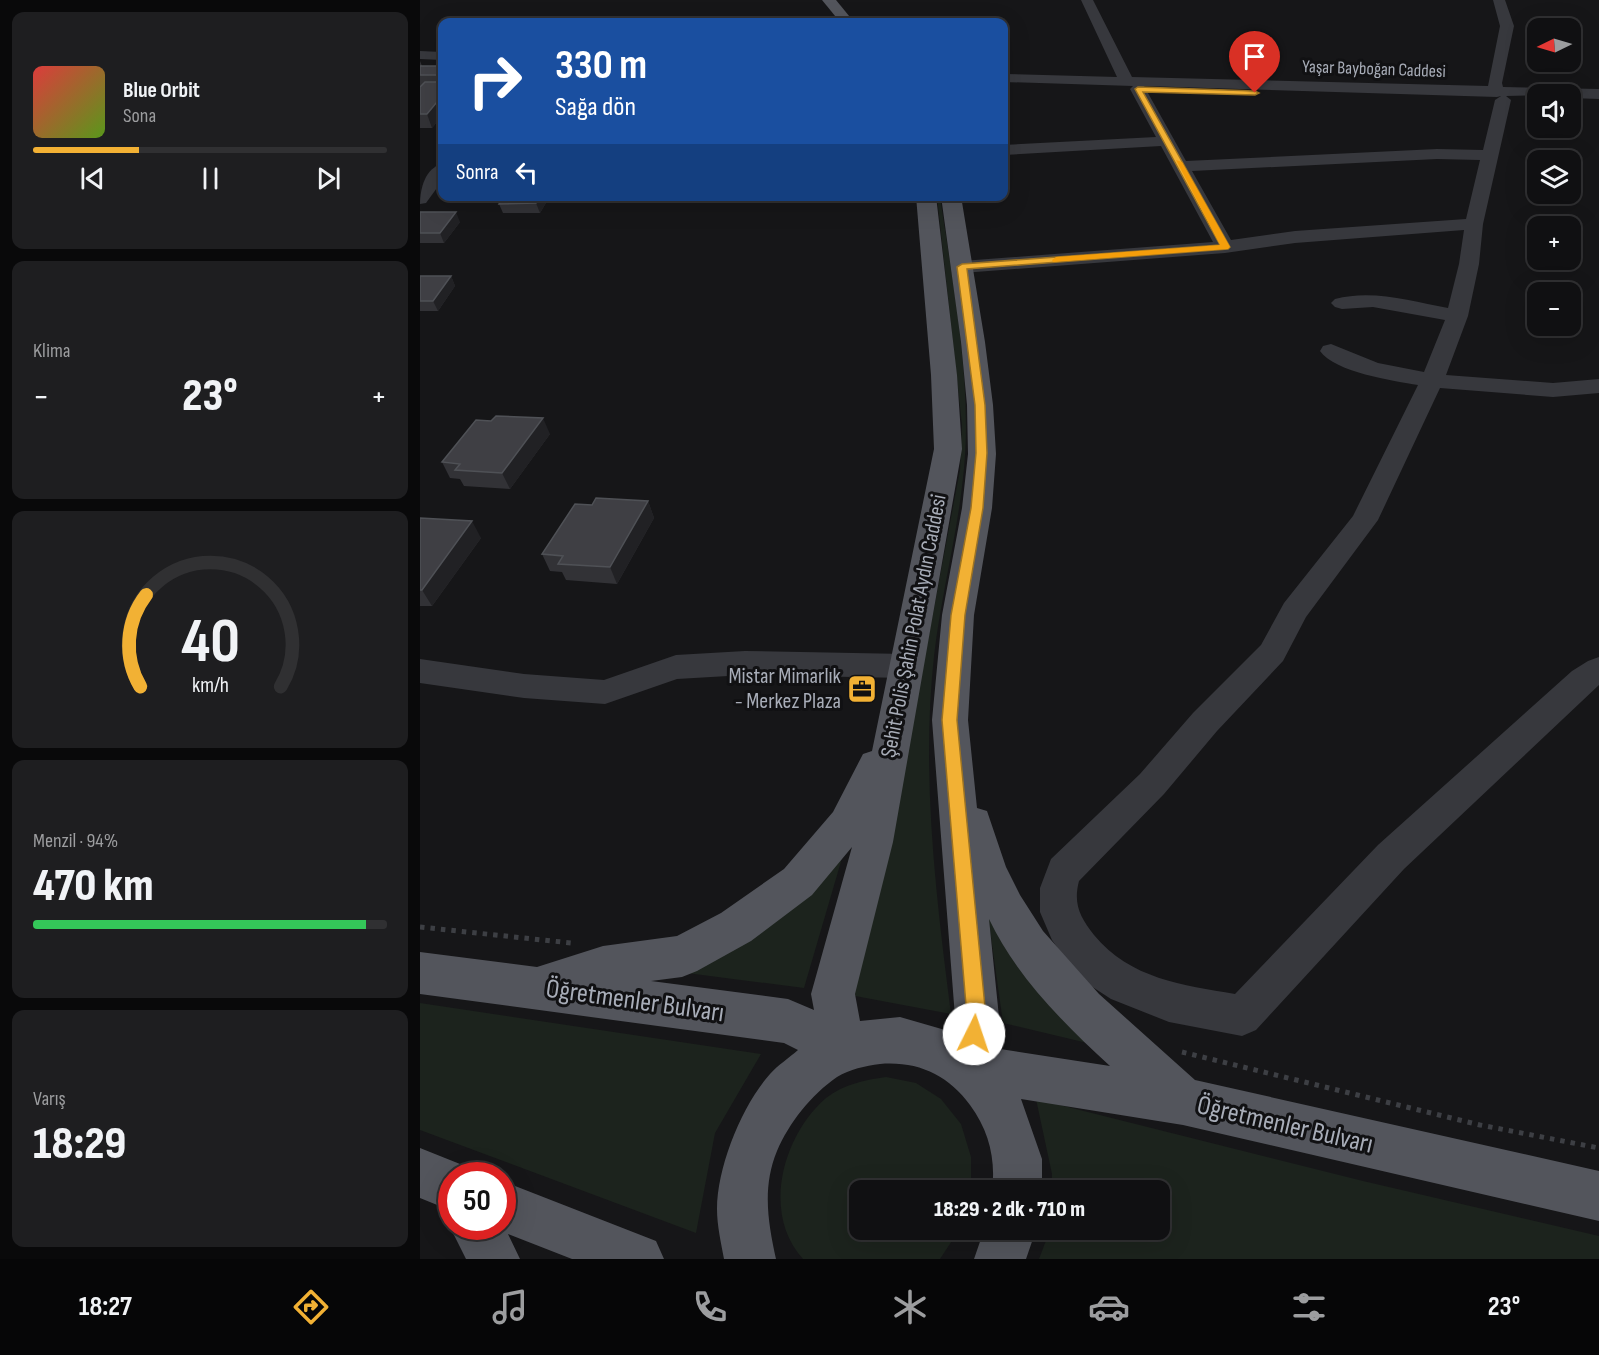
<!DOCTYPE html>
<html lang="tr">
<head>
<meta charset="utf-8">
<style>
  :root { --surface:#101012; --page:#1e1e20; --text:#f1f3f6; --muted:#9c9d9f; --line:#303032; --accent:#f2b134 }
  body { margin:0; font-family:"Sofia Sans Condensed",sans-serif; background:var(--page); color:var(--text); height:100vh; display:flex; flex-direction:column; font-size:22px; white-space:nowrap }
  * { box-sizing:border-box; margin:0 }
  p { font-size:20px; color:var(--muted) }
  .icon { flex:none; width:33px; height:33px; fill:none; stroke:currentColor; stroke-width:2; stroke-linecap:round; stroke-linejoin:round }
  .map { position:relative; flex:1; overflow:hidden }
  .sheet { display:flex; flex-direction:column; gap:12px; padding:12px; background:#09090a; width:420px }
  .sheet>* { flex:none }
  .guide { position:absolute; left:18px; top:18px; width:570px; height:183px; border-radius:12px; box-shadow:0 6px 24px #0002,0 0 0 2px var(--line); background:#1a4fa0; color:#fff; overflow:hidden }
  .needle { width:39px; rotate:265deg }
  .controls { position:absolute; left:1107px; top:18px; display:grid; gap:12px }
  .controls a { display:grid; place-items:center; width:54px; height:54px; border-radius:12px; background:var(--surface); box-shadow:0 6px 24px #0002,0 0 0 2px var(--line); font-size:30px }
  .speed { position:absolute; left:18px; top:1162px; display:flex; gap:12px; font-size:30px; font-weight:700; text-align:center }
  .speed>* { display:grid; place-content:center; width:78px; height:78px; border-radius:50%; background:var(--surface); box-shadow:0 6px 24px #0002,0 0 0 2px var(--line); line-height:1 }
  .speed .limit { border:9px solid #d22; background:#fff; color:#111 }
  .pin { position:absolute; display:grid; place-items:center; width:51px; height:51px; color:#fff; margin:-62px -26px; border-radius:50% 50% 50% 0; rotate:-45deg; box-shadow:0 0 6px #0007 }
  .pin .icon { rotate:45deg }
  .me { position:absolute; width:66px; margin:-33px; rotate:4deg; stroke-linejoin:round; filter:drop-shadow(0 0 4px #0008) }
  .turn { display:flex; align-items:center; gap:21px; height:126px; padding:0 18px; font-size:27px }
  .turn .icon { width:78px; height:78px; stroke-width:2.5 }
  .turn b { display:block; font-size:42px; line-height:51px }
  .then { display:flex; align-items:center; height:57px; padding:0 18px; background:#0003; gap:12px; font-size:22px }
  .big { font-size:45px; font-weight:800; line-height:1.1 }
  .sheet .tile { flex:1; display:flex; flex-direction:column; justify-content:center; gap:9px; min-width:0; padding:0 21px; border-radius:12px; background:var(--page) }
  .sheet .dial { align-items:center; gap:0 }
  .dial svg { height:156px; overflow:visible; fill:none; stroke:var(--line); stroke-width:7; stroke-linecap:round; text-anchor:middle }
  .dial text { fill:var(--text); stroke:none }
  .song { display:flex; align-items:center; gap:18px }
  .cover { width:72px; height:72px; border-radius:9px; background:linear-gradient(135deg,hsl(0 70% 55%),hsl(90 70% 35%)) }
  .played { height:6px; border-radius:3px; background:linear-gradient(90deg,var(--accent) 30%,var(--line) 30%) }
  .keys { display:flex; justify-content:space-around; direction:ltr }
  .heat { display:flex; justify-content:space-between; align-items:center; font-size:33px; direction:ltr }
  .charge { height:9px; border-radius:4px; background:linear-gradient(90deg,#34c759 94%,var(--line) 0) }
  .trip { position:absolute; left:429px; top:1180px; width:321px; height:60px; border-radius:12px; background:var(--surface); box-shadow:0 6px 24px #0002,0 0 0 2px var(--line); font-weight:800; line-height:60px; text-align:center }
  .menu { display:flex; height:96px; justify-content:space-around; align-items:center; background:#060607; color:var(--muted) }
  .menu .icon { width:42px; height:42px }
  .menu .current { color:var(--accent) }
  .menu b { font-size:27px; color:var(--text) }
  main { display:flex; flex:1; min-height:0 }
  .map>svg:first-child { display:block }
  .green { fill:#1c231d }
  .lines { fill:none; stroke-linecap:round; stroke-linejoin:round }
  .path { stroke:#3d3f44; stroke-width:5; stroke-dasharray:4.5 6; stroke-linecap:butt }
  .minor { fill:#37383d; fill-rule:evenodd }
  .major { fill:#53555c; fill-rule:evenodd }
  .wall { fill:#323236 }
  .shaded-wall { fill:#212124 }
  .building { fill:#3f3f44; stroke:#4f5156; stroke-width:1.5 }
  .route { fill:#f2b134; stroke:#9d7322; stroke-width:1.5 }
  .slow { fill:#f59e0b }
  .labels { text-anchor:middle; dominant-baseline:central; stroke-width:6; stroke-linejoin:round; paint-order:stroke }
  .far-street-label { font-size:18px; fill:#a8adb8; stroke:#111113 }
  .street-label { font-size:22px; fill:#a8adb8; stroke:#111113 }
  .poi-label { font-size:22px; fill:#a8adb8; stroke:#111113; text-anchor:end }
  .near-street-label { font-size:27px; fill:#a8adb8; stroke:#111113 }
</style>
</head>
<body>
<main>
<section class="sheet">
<div class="tile">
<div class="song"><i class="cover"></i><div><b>Blue Orbit</b><p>Sona</p></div></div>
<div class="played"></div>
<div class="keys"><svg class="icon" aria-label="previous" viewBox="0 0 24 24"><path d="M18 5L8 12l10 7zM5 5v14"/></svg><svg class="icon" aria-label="pause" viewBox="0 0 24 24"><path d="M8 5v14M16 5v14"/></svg><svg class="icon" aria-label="next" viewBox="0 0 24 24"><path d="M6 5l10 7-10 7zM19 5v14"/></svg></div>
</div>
<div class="tile"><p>Klima</p>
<div class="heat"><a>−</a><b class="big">23°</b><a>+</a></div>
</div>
<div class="tile dial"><svg viewBox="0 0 100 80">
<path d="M14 69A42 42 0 1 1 86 69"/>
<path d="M14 69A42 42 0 0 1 17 22" stroke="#f2b134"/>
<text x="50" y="56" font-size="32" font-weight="700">40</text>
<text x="50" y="72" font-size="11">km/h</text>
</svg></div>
<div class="tile"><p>Menzil · 94%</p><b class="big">470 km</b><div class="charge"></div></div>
<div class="tile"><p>Varış</p><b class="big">18:29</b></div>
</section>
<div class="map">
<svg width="1179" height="1259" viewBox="0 0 1179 1259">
  <rect width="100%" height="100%" fill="#161618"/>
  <g class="green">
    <path d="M517 197H520C531 271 546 351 546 427 546 505 523 579 514 656 501 775 516 896 531 1014L430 995 505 656 540 470 542 425Z"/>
    <path d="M427 841 384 988 259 972Z"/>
    <path d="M566 901 684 1047 583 1023Z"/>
    <path d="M0 1003 341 1054 295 1133 276 1233 0 1130Z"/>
    <path d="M466 1077 496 1083 521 1099 541 1124 551 1157V1191H440V1230H539L520 1259H383C341 1213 363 1135 406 1098 424 1084 445 1080 466 1077Z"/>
    <path d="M616 1099 943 1181 1179 1236V1259H619L630 1230H740V1191H632V1174Z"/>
  </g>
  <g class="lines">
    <g class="path">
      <path d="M0 927 151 943"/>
      <path d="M762 1052 1060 1125 1179 1148"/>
    </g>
    <g class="minor">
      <path d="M661 0H673L712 77 1068 86 1080 26 1073 0H1085L1094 26 1082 83 1083 87 1179 89V99L1150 98V94L1086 96 1091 100 1063 224 1059 264 1048 316 1026 375 1133 383 1179 379V393L1133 397 1020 388 958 520 886 617 863 661 797 731 744 794 659 881C653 904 660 917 674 935 710 979 763 985 815 994L958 845 1152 671 1168 661 1179 657V685L984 869 836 1030 822 1036 749 1022 691 999 671 986 653 970 632 940 620 912V888L631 859 720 774 773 713 841 645 864 603 933 516 998 385C974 381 914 372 900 351L903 346 911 344 958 363 1004 372 1025 320 953 307 922 309 915 307 911 303 915 299C952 289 991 301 1028 308L1039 264 1044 230 875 243 805 253 542 273 535 271 532 267 535 263 542 261 793 242 741 146 584 155V145L736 137 710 89 713 86 584 82V74L697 77ZM724 86 1077 97 1081 96 1075 100 1063 150 1017 149 766 161ZM1017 159 1060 160 1046 219 875 231 811 240 772 171Z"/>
      <path d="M0 51 22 52V60L0 59Z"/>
      <path d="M22 164V181L6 203 0 204C0 189 5 168 22 164Z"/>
      <path d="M325 651 486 654 497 658 502 666 497 674 486 678 325 675 257 679 185 704 104 698 0 683V659L104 674 184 680 256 655Z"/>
    </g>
    <g class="major">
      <path d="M402 0H416L434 22H420Z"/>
      <path d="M496 196H516L537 375 542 449 473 842 435 994 440 1021 480 1017 532 1032 535 1017 512 720 522 615 542 508 548 454 547 405 541 342 521 196H541L565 342 573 405 576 454 572 508 554 615 548 720 557 808 567 811 586 867 600 895 623 931 679 994 775 1080 1179 1171V1221L763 1125 601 1099 622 1159V1191H572C576 1159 569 1131 550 1105 528 1075 498 1061 460 1064 445 1066 430 1069 417 1077 391 1095 369 1123 357 1151 342 1187 348 1223 356 1259H304C301 1242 297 1226 297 1209 297 1167 322 1105 350 1074 358 1065 369 1058 378 1050L364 1043 0 994V952L117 967 183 946 257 936 301 913 364 869 413 812 443 754 452 751 514 449 511 375ZM432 847 391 994 394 1010 368 999 231 981 262 977 277 971 331 941 392 895ZM569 919C596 976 644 1024 690 1066L574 1048 579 1017Z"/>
      <path d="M0 1148 50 1168 53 1176H32V1211L0 1198Z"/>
      <path d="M82 1181 236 1241 244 1259H152L88 1234 100 1259H46L30 1227 32 1225V1227H82Z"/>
      <path d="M564 1230H616L606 1259H554Z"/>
    </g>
  </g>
  <g class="wall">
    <path d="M0 61 2 66H22V116L12 128H0Z"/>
    <path d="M130 196 120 213H83L79 204Z"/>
    <path d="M0 212 40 222 24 243H0Z"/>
    <path d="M0 276H31L35 286 18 311H0Z"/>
    <path d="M71 421 130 434 90 489 44 486 40 479 30 478 22 462Z"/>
    <path d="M228 501 234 518 197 584 146 580 142 572 130 571 122 554 172 505Z"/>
    <path d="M0 518 61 538 12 606H0Z"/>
  </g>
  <g class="shaded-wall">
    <path d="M22 96V116L12 128 7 114Z"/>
    <path d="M121 196H130L120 213 116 203Z"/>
    <path d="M36 212 40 222 24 243 20 233Z"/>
    <path d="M31 276 35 286 18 311 13 301Z"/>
    <path d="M123 418 130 434 90 489 82 473Z"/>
    <path d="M228 501 234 518 197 584 190 567Z"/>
    <path d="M52 521 61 538 12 606 2 590Z"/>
  </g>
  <g class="building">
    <rect x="0" y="66" width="22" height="9"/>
    <path d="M5 82H22V96L7 114H0V87Z"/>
    <path d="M84 196H121L116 203 79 204Z"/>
    <path d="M0 212H36L20 233H0Z"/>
    <path d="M0 276H31L13 301H0Z"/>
    <path d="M76 416 123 418 82 473 35 470 40 464 22 462 56 420 71 421Z"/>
    <path d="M176 498 228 501 190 567 138 564 143 556 122 554 155 504 172 505Z"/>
    <path d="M0 518 52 521 2 590H0Z"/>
  </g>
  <path class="route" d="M718 87 835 91 839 93 835 95 723 92 810 247 808 249 547 269 565 405 567 453 563 508 545 615 537 720 566 1017 560 1040 554 1043 547 1040 544 1034 547 1017 522 720 531 615 551 508 556 453 555 405 537 267 542 264 800 245 715 89Z"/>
  <path class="slow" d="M756 160 762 162 810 247 808 249 633 262 632 260 636 257 800 245Z"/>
  <defs>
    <g id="office-square" transform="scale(1.5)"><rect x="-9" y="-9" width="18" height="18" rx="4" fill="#f2b134" stroke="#111113"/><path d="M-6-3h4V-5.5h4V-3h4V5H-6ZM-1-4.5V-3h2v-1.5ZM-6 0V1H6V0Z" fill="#111"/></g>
  </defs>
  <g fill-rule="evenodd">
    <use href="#office-square" x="442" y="689"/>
  </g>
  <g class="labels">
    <g class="far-street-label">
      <text transform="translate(954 69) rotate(2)">Yaşar Bayboğan Caddesi</text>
    </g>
    <g class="street-label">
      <text transform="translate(494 626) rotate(-79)">Şehit Polis Şahin Polat Aydın Caddesi</text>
    </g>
    <g class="poi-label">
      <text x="421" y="676">Mistar Mimarlık<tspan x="421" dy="25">- Merkez Plaza</tspan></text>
    </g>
    <g class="near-street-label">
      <text transform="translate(215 1001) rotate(8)">Öğretmenler Bulvarı</text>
      <text transform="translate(865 1125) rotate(13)">Öğretmenler Bulvarı</text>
    </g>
  </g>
</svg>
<div class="controls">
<a><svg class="needle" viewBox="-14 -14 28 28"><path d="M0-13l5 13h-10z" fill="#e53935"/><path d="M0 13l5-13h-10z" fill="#9c9d9f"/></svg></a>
<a><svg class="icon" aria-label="sound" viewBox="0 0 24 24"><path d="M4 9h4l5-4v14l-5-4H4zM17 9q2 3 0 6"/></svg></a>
<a><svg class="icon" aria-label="layers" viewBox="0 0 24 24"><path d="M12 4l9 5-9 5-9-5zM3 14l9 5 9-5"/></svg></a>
<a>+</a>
<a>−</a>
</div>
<div class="speed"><div class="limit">50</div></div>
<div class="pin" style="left:835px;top:93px;background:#d93025"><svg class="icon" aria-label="arrive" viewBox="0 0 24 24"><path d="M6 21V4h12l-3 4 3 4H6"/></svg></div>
<svg class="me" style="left:554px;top:1034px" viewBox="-20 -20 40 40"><circle r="19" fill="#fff"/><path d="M0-13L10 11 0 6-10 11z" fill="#f2b134"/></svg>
<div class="trip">18:29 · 2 dk · 710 m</div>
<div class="guide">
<div class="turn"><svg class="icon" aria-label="right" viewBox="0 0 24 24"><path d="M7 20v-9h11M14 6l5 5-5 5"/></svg><div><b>330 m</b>Sağa dön</div></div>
<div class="then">Sonra<svg class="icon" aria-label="left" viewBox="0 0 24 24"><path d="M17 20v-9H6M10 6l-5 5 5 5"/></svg></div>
</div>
</div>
</main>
<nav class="menu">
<b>18:27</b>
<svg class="icon current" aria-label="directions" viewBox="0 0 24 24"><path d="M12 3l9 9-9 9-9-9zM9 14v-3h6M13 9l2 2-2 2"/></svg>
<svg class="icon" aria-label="music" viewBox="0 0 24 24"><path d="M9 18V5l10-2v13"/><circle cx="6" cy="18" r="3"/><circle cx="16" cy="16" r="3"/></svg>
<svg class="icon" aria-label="phone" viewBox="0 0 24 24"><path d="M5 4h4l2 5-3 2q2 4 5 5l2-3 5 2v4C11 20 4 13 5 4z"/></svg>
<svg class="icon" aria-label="climate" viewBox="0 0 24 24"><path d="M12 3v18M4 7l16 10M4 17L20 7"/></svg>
<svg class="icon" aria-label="car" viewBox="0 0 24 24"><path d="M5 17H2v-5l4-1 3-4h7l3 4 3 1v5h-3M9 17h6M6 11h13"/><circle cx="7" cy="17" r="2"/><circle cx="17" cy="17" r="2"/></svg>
<svg class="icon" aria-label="filters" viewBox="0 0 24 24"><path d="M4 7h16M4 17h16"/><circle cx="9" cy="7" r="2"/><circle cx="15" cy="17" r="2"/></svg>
<b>23°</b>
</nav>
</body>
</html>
